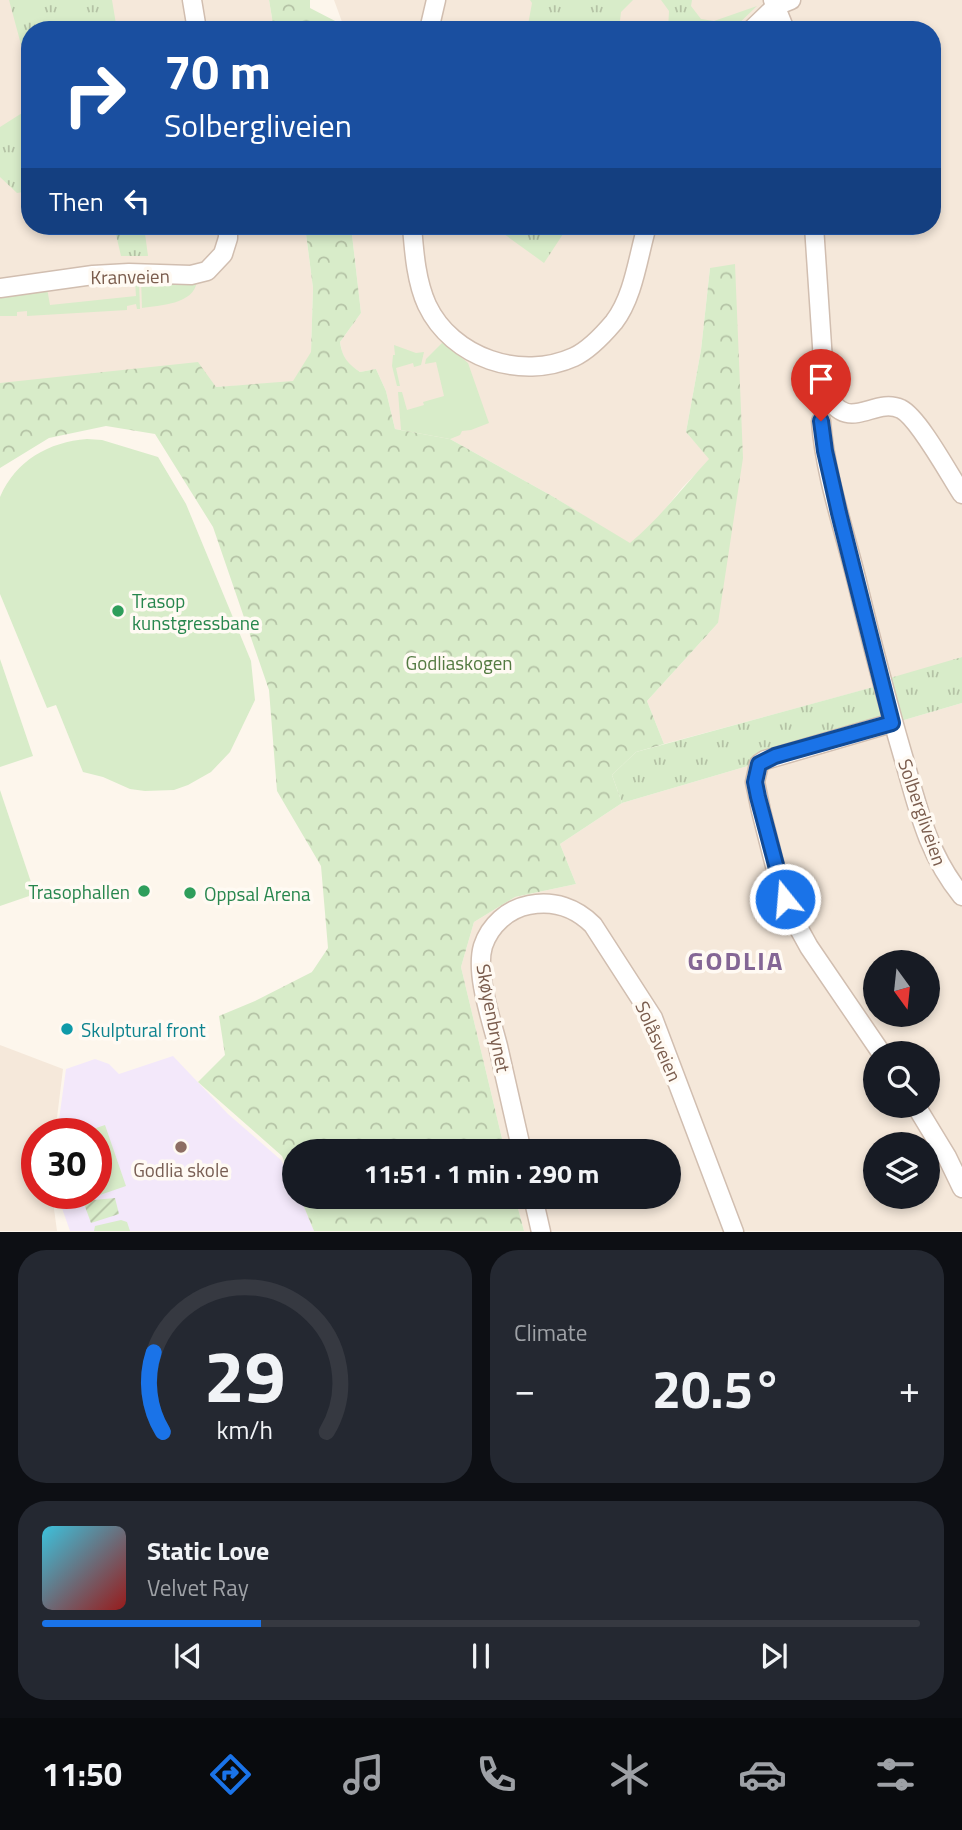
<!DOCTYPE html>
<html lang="en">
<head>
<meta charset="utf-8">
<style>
  :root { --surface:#171b24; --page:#242831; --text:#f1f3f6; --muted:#9ea1a6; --line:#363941; --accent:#1a73e8 }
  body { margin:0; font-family:"Titillium Web",sans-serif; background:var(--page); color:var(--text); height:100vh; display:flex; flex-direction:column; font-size:26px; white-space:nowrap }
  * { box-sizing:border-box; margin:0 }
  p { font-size:23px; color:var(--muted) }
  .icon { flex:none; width:38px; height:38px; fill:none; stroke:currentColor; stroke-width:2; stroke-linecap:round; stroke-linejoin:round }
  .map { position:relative; height:1232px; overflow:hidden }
  .panel { display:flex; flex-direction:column; gap:18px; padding:18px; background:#0d0f14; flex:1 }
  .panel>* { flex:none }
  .top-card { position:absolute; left:21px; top:21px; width:920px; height:214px; border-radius:28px; box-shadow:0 4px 10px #0003; background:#1a4fa0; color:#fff; overflow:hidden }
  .needle { width:46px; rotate:165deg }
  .buttons { position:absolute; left:863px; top:950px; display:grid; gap:14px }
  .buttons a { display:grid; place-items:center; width:77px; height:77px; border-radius:50%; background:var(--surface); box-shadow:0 4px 10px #0003; font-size:35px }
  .speed { position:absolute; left:21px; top:1118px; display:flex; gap:14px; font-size:35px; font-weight:700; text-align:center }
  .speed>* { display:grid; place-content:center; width:91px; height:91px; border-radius:50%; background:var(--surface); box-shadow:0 4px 10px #0003; line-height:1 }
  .speed .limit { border:10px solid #d22; background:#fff; color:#111 }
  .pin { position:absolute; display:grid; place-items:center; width:60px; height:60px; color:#fff; margin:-72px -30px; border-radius:50% 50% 50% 0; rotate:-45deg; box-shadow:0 0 7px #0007 }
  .pin .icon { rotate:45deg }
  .me { position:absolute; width:77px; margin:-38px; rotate:343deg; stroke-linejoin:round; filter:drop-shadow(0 0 5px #0008) }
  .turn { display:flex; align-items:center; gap:24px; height:147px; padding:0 28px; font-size:32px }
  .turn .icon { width:91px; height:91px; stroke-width:2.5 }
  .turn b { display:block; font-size:49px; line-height:60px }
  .then { display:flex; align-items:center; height:66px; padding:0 28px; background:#0003; gap:14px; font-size:26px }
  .big { font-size:52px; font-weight:700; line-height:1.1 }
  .panel .widget { flex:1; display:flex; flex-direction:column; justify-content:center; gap:10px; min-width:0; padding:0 24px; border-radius:28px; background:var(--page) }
  .panel .dial { align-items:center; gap:0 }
  .dial svg { height:182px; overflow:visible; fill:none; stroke:var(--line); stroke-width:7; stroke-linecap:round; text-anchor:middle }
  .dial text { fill:var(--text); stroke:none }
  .song { display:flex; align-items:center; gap:21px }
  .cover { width:84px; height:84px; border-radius:10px; background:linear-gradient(135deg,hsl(190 70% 55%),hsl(0 70% 35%)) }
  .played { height:7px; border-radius:4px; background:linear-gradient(90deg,var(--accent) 25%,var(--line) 25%) }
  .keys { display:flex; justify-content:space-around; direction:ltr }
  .heat { display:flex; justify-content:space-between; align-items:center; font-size:38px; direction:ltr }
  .panel .tiles { flex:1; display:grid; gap:18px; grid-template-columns:1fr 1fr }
  .widget:last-child { grid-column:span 2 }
  .trip { position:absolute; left:282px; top:1139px; width:399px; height:70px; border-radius:35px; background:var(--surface); box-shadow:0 4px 10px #0003; font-weight:700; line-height:70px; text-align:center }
  .dock { display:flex; height:112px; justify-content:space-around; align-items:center; background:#090b0e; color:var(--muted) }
  .dock .icon { width:49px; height:49px }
  .dock .on { color:var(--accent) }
  .dock b { font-size:32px; color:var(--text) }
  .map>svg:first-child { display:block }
  .residential { fill:#f5e8da; fill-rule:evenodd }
  .education { fill:#f3e8fa }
  .grass { fill:#d8ecc9 }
  .forest { fill:url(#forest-crowns) }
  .park { fill:url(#park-tufts) }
  .garden { fill:url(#garden-furrows) }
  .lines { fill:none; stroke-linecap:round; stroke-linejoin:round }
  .minor-casing { stroke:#d1beb0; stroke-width:21 }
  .minor { stroke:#fff; stroke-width:18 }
  .route-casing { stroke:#114b97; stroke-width:18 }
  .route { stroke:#1a73e8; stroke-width:12 }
  .leisure-dot { fill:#2e9e5b; stroke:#fffaf3; stroke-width:2.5 }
  .culture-dot { fill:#0f9aa8; stroke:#fffaf3; stroke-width:2.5 }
  .education-dot { fill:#8d6e63; stroke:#fffaf3; stroke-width:2.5 }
  .labels { text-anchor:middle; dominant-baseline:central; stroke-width:7; stroke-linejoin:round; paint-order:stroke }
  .street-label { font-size:19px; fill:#7a5c4d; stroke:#fffaf3 }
  .leisure-label { font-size:19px; fill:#27864d; stroke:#fffaf3; text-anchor:start }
  .park-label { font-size:19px; fill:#537a41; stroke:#fffaf3 }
  .culture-label { font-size:19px; fill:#0d838f; stroke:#fffaf3; text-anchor:start }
  .education-label { font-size:19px; fill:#785e54; stroke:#fffaf3 }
  .district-label { font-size:26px; font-weight:bold; letter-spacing:2px; fill:#846695; stroke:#fffaf3 }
</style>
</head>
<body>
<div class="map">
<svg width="962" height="1232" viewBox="0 0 962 1232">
  <defs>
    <pattern id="forest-crowns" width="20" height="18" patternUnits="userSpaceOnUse" patternTransform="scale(1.75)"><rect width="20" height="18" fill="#d8ecc9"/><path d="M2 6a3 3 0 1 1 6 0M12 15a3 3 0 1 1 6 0" fill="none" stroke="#b4c2a5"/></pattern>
    <pattern id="park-tufts" width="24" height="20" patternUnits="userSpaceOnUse" patternTransform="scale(1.75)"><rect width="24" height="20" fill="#d8ecc9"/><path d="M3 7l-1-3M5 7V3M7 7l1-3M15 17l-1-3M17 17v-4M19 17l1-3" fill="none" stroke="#b4c2a5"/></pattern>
    <pattern id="garden-furrows" width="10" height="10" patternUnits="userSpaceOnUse" patternTransform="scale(1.75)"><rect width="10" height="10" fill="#d8ecc9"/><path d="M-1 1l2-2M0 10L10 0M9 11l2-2" fill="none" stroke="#b4c2a5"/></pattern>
  </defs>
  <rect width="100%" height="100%" fill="#fdf6ec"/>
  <g class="residential">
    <path d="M0 0H269L274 30H30V226H305L313 288 311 353 293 382 216 387 0 383Z"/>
    <path d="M334 0H962V657L889 683 664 744 647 701 718 623 710 268 701 350 686 432 710 459 682 488 654 523 630 544 552 496 450 439 395 429 386 391 376 369 360 372 348 364 342 352 340 342 361 313 351 226H933V30H345Z"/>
    <path d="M962 703V1231H524L515 1197H668V1152L505 1151 461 967 474 922 515 897 576 884 560 844 622 803ZM875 962H928V1015H875ZM875 1054H928V1106H875ZM875 1144H928V1197H875Z"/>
    <path d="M0 1045 63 1069 55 1134H37V1194H52L57 1231H0Z"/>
  </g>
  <path class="education" d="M173 1056 228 1114 281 1160 294 1186V1197H300L314 1231H70L57 1194H96V1134H57L66 1069 95 1059 109 1064 119 1074Z"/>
  <g class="grass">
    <path d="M141 279 197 281C194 305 159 305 142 308Z"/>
    <path d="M139 280 140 309H137L136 304 127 306V310L27 316V311L17 312V316H0V294L47 288 50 305 136 296 135 281Z"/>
    <path d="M443 342 468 363 489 423 471 430 462 431 460 435 450 439 401 430 398 392H402L407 410 424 405 423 402 444 396 436 362 425 364 426 359Z"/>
    <path d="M394 345 416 353 424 352 421 365 414 367 413 363 396 368 400 386H397L392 366 393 355H395Z"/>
    <path d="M87 439 102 440 158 457 186 504 251 661 255 700 230 752 211 772 188 785 174 790 145 791 130 789 103 777 83 772 56 705 47 708 0 594V497C16 460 49 442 87 439Z"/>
    <path d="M0 659 33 756 0 767Z"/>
    <path d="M0 790 35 894 0 906Z"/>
    <path d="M105 1125 126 1186 94 1197 93 1194H96V1134H78Z"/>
  </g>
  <g class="forest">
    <path d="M269 0H310V8L339 23 338 30H274Z"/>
    <path d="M305 226H351L361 313 340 342C342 357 348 364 360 372L376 369 386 391 395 429 450 439 552 496 630 543C660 518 683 487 709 459L686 432 701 350 710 268 735 264 743 458 718 623 647 701 664 744 636 752 612 775 622 803 560 844 576 884 515 897 474 922 461 967 505 1151 294 1152V1184L282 1156 198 1082 225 1055 219 1016 255 1001 312 972 328 948 321 866 277 791 269 690 213 527 155 434 106 426 49 438 0 468V383L198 362 216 387 293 381 311 352 313 288Z"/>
    <path d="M300 1197H515L524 1231H314Z"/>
  </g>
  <g class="park">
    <path d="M9 0H112L117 30H30V78Z"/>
    <path d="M530 0H633L621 12 619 30H527L532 3Z"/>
    <path d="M661 0H692L691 6 701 19 714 21 757 6 732 30H668L669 11Z"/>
    <path d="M30 108V191L17 193 0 177V127Z"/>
    <path d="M114 226H144L148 256H121Z"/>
    <path d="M493 226H565V231L544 263Z"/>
    <path d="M962 657V703L622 803 612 775 636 752 888 683 890 678Z"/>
    <path d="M121 1220 127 1222 130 1231H94L95 1226Z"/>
  </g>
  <path class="garden" d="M115 1198 119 1214 91 1223 83 1201Z"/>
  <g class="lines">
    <g class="minor-casing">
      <g id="minor">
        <path d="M192 0 197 30"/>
        <path d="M773 0 785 30"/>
        <path d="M429 30 436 0"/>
        <path d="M751 30 776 6 791 0"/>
        <path d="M412 226C414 251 416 281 427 305 452 358 521 381 574 357 589 350 603 335 614 322 634 296 638 256 647 226"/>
        <path d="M814 226 825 391C847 437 873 396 901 409 919 418 950 476 962 494"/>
        <path d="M0 288 93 275 129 273 191 275 207 271 223 254 228 238V226"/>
        <path d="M821 421C825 475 844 529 857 582 871 640 886 698 903 756 918 808 927 853 962 896"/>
        <path d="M882 1054 809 947 793 918 776 870 761 811 755 782 759 764 765 760 892 723"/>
        <path d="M916 1106 947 1157 962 1188"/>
        <path d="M522 1152C514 1116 506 1081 498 1046 491 1019 475 973 483 946 490 925 508 909 529 905 554 900 576 908 593 925L653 1018 734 1232"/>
        <path d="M533 1197 541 1232"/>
      </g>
    </g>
    <use href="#minor" class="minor"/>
  </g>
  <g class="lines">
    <g class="route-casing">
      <path id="route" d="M785 899 758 797 755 782 759 764 775 756 892 723 839 513 825 451 821 421"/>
    </g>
    <use href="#route" class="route"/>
  </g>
  <g class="leisure-dot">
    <circle cx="118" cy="611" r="7"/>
    <circle cx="144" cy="891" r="7"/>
    <circle cx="190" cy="893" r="7"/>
  </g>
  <circle class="culture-dot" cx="67" cy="1029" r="7"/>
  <circle class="education-dot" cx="181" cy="1147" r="7"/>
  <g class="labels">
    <g class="street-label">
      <text transform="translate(130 276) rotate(-1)">Kranveien</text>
      <text transform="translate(923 812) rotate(71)">Solbergliveien</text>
      <text transform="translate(494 1018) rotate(79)">Skøyenbrynet</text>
      <text transform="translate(659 1041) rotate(66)">Solåsveien</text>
    </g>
    <g class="leisure-label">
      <text x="132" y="600">Trasop<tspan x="132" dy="22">kunstgressbane</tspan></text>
      <text x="130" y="891" text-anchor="end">Trasophallen</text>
      <text x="204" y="893">Oppsal Arena</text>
    </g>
    <g class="park-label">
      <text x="459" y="662">Godliaskogen</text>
    </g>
    <g class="culture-label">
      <text x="81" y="1029">Skulptural front</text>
    </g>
    <g class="education-label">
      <text x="181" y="1169">Godlia skole</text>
    </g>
    <g class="district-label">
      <text x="736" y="960">GODLIA</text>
    </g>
  </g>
</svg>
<div class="buttons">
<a><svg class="needle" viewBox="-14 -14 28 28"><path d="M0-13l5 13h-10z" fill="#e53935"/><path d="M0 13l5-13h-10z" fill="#9ea1a6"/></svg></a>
<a><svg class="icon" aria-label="search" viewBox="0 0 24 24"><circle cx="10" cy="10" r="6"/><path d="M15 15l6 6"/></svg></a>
<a><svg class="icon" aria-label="layers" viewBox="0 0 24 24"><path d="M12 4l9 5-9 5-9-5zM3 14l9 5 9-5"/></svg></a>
</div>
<div class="speed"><div class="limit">30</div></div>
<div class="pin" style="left:821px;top:421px;background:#d93025"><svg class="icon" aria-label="arrive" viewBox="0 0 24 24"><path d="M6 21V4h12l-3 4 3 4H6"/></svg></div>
<svg class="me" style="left:785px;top:899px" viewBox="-20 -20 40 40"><circle r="17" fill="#1a73e8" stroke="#fff" stroke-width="3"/><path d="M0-11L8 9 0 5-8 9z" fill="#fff"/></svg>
<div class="trip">11:51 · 1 min · 290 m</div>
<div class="top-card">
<div class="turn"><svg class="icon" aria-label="right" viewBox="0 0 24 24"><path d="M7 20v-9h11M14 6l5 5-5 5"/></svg><div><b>70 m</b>Solbergliveien</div></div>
<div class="then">Then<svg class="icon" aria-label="left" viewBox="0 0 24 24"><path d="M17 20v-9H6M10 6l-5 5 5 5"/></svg></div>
</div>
</div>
<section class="panel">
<div class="tiles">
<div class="widget dial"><svg viewBox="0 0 100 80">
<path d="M14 69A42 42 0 1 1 86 69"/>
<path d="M14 69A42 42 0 0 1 10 34" stroke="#1a73e8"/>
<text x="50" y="56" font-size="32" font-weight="700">29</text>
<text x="50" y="72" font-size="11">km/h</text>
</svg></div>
<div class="widget"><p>Climate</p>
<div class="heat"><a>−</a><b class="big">20.5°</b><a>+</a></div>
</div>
<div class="widget">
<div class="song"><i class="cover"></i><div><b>Static Love</b><p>Velvet Ray</p></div></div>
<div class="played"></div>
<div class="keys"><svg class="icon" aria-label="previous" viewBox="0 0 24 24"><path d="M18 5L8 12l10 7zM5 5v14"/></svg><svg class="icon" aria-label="pause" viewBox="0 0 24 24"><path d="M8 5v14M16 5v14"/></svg><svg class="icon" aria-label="next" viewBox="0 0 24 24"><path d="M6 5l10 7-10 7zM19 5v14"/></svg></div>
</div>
</div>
</section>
<nav class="dock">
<b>11:50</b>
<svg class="icon on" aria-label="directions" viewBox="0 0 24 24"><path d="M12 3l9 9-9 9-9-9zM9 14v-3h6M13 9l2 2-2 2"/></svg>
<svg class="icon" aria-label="music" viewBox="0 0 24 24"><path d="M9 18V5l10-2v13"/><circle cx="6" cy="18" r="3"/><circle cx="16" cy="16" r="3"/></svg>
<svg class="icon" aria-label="phone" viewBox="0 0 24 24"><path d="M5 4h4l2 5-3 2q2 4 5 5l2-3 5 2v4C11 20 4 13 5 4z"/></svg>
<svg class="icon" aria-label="climate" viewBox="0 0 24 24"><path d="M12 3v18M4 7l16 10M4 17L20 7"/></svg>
<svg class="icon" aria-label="car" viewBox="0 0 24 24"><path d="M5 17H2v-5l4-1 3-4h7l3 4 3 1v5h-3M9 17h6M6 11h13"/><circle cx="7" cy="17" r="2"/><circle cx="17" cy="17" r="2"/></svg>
<svg class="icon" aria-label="filters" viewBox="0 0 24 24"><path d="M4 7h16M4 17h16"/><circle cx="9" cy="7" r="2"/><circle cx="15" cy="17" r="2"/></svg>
</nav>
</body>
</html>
